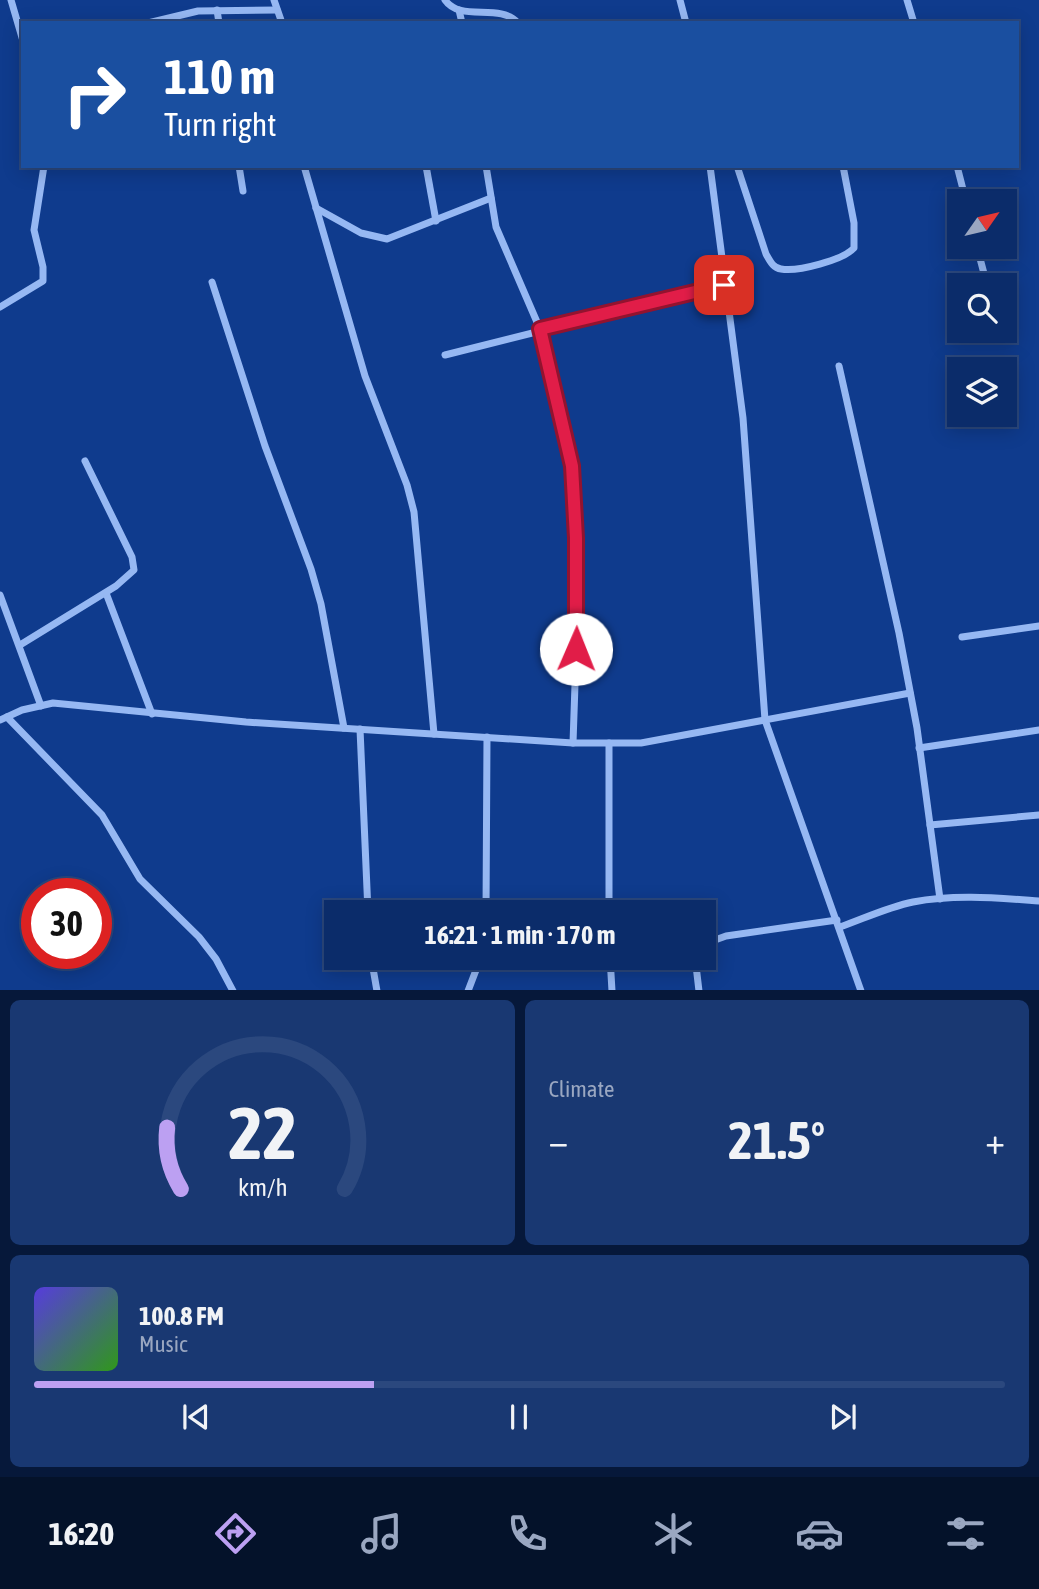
<!DOCTYPE html>
<html lang="en">
<head>
<meta charset="utf-8">
<style>
  :root { --surface:#0b2c6a; --page:#193872; --text:#f1f3f6; --muted:#9aa7c1; --line:#2b487e; --accent:#bca0f2 }
  body { margin:0; font-family:"Asap Condensed",sans-serif; background:var(--page); color:var(--text); height:100vh; display:flex; flex-direction:column; font-size:26px; white-space:nowrap }
  * { box-sizing:border-box; margin:0 }
  p { font-size:23px; color:var(--muted) }
  .icon { flex:none; width:38px; height:38px; fill:none; stroke:currentColor; stroke-width:2; stroke-linecap:round; stroke-linejoin:round }
  .map { position:relative; height:990px; overflow:hidden }
  .sheet { display:flex; flex-direction:column; gap:10px; padding:10px; background:#06183a; flex:1 }
  .sheet>* { flex:none }
  .hud { position:absolute; left:21px; top:21px; width:998px; height:147px; border-radius:0px; box-shadow:0 4px 18px #0003,0 0 0 2px var(--line); background:#1a4fa0; color:#fff; overflow:hidden }
  .needle { width:46px; rotate:56deg }
  .controls { position:absolute; left:947px; top:189px; display:grid; gap:14px }
  .controls a { display:grid; place-items:center; width:70px; height:70px; border-radius:0px; background:var(--surface); box-shadow:0 4px 18px #0003,0 0 0 2px var(--line); font-size:35px }
  .speed { position:absolute; left:21px; top:878px; display:flex; gap:14px; font-size:35px; font-weight:700; text-align:center }
  .speed>* { display:grid; place-content:center; width:91px; height:91px; border-radius:50%; background:var(--surface); box-shadow:0 4px 18px #0003,0 0 0 2px var(--line); line-height:1 }
  .speed .limit { border:10px solid #d22; background:#fff; color:#111 }
  .pin { position:absolute; display:grid; place-items:center; width:60px; height:60px; color:#fff; margin:-30px; border-radius:14px; box-shadow:0 4px 10px #0006 }
  .me { position:absolute; width:77px; margin:-38px; rotate:1deg; stroke-linejoin:round; filter:drop-shadow(0 0 5px #0008) }
  .turn { display:flex; align-items:center; gap:24px; height:147px; padding:0 28px; font-size:32px }
  .turn .icon { width:91px; height:91px; stroke-width:2.5 }
  .turn b { display:block; font-size:49px; line-height:60px }
  .big { font-size:52px; font-weight:700; line-height:1.1 }
  .sheet .card { flex:1; display:flex; flex-direction:column; justify-content:center; gap:10px; min-width:0; padding:0 24px; border-radius:10px; background:var(--page) }
  .sheet .dial { align-items:center; gap:0 }
  .dial svg { height:182px; overflow:visible; fill:none; stroke:var(--line); stroke-width:7; stroke-linecap:round; text-anchor:middle }
  .dial text { fill:var(--text); stroke:none }
  .song { display:flex; align-items:center; gap:21px }
  .cover { width:84px; height:84px; border-radius:10px; background:linear-gradient(135deg,hsl(250 70% 55%),hsl(110 70% 35%)) }
  .played { height:7px; border-radius:4px; background:linear-gradient(90deg,var(--accent) 35%,var(--line) 35%) }
  .keys { display:flex; justify-content:space-around; direction:ltr }
  .heat { display:flex; justify-content:space-between; align-items:center; font-size:38px; direction:ltr }
  .sheet .tiles { flex:1; display:grid; gap:10px; grid-template-columns:1fr 1fr }
  .card:last-child { grid-column:span 2 }
  .trip { position:absolute; left:324px; top:900px; width:392px; height:70px; border-radius:0px; background:var(--surface); box-shadow:0 4px 18px #0003,0 0 0 2px var(--line); font-weight:700; line-height:70px; text-align:center }
  .tab-bar { display:flex; height:112px; justify-content:space-around; align-items:center; background:#04122a; color:var(--muted) }
  .tab-bar .icon { width:49px; height:49px }
  .tab-bar .selected { color:var(--accent) }
  .tab-bar b { font-size:32px; color:var(--text) }
  .map>svg:first-child { display:block }
  .lines { fill:none; stroke-linecap:round; stroke-linejoin:round }
  .street { stroke:#96b8f3; stroke-width:7 }
  .route-casing { stroke:#92132f; stroke-width:18 }
  .route { stroke:#e11d48; stroke-width:12 }
</style>
</head>
<body>
<div class="map">
<svg width="1039" height="991" viewBox="0 0 1039 991">
  <rect width="100%" height="100%" fill="#0f3b8d"/>
  <g class="lines">
    <g class="street">
      <path d="M11 0 23 41"/>
      <path d="M274 0 282 23"/>
      <path d="M445 0C461 23 499 2 518 23"/>
      <path d="M680 0 686 23"/>
      <path d="M907 0 914 23"/>
      <path d="M217 10 219 23"/>
      <path d="M459 10 462 23"/>
      <path d="M148 23 198 11 277 10"/>
      <path d="M239 166 243 191"/>
      <path d="M304 166 365 376 407 485 414 512 434 734"/>
      <path d="M426 166 436 221"/>
      <path d="M486 166 496 227 540 329 572 466 577 626 573 743"/>
      <path d="M710 166 743 418 765 720 861 991"/>
      <path d="M737 166 766 254C770 261 773 268 781 269 798 272 843 260 854 248V223L843 166"/>
      <path d="M957 166 966 201"/>
      <path d="M316 208 361 233 387 239 491 198"/>
      <path d="M977 247 987 285"/>
      <path d="M212 282 265 446 311 569 321 604 344 728"/>
      <path d="M0 307 43 281V267L34 230 44 166"/>
      <path d="M445 355 724 285"/>
      <path d="M839 366 899 633 917 728 940 899"/>
      <path d="M106 593 152 714"/>
      <path d="M0 595 41 706"/>
      <path d="M962 637 1039 626"/>
      <path d="M20 645 116 586 134 570 132 557 85 461"/>
      <path d="M7 717 102 815 140 879 199 937 216 959 233 991"/>
      <path d="M0 720 22 710 53 703 246 722 573 743H641L910 693"/>
      <path d="M360 729 368 912"/>
      <path d="M919 748 1039 730"/>
      <path d="M930 825 1039 815"/>
      <path d="M486 912 487 737"/>
      <path d="M609 912V743"/>
      <path d="M840 927C863 919 888 907 913 902 955 894 997 898 1039 901"/>
      <path d="M704 944 726 936 837 920"/>
      <path d="M371 957 377 991"/>
      <path d="M610 957 612 991"/>
      <path d="M695 957 699 991"/>
      <path d="M468 991 481 957"/>
    </g>
  </g>
  <g class="lines">
    <g class="route-casing">
      <path id="route" d="M576 649V538L572 466 540 329 724 285"/>
    </g>
    <use href="#route" class="route"/>
  </g>
</svg>
<div class="controls">
<a><svg class="needle" viewBox="-14 -14 28 28"><path d="M0-13l5 13h-10z" fill="#e53935"/><path d="M0 13l5-13h-10z" fill="#9aa7c1"/></svg></a>
<a><svg class="icon" aria-label="search" viewBox="0 0 24 24"><circle cx="10" cy="10" r="6"/><path d="M15 15l6 6"/></svg></a>
<a><svg class="icon" aria-label="layers" viewBox="0 0 24 24"><path d="M12 4l9 5-9 5-9-5zM3 14l9 5 9-5"/></svg></a>
</div>
<div class="speed"><div class="limit">30</div></div>
<div class="pin" style="left:724px;top:285px;background:#d93025"><svg class="icon" aria-label="arrive" viewBox="0 0 24 24"><path d="M6 21V4h12l-3 4 3 4H6"/></svg></div>
<svg class="me" style="left:576px;top:649px" viewBox="-20 -20 40 40"><circle r="19" fill="#fff"/><path d="M0-13L10 11 0 6-10 11z" fill="#e11d48"/></svg>
<div class="trip">16:21 · 1 min · 170 m</div>
<div class="hud">
<div class="turn"><svg class="icon" aria-label="right" viewBox="0 0 24 24"><path d="M7 20v-9h11M14 6l5 5-5 5"/></svg><div><b>110 m</b>Turn right</div></div>
</div>
</div>
<section class="sheet">
<div class="tiles">
<div class="card dial"><svg viewBox="0 0 100 80">
<path d="M14 69A42 42 0 1 1 86 69"/>
<path d="M14 69A42 42 0 0 1 8 42" stroke="#bca0f2"/>
<text x="50" y="56" font-size="32" font-weight="700">22</text>
<text x="50" y="72" font-size="11">km/h</text>
</svg></div>
<div class="card"><p>Climate</p>
<div class="heat"><a>−</a><b class="big">21.5°</b><a>+</a></div>
</div>
<div class="card">
<div class="song"><i class="cover"></i><div><b>100.8 FM</b><p>Music</p></div></div>
<div class="played"></div>
<div class="keys"><svg class="icon" aria-label="previous" viewBox="0 0 24 24"><path d="M18 5L8 12l10 7zM5 5v14"/></svg><svg class="icon" aria-label="pause" viewBox="0 0 24 24"><path d="M8 5v14M16 5v14"/></svg><svg class="icon" aria-label="next" viewBox="0 0 24 24"><path d="M6 5l10 7-10 7zM19 5v14"/></svg></div>
</div>
</div>
</section>
<nav class="tab-bar">
<b>16:20</b>
<svg class="icon selected" aria-label="directions" viewBox="0 0 24 24"><path d="M12 3l9 9-9 9-9-9zM9 14v-3h6M13 9l2 2-2 2"/></svg>
<svg class="icon" aria-label="music" viewBox="0 0 24 24"><path d="M9 18V5l10-2v13"/><circle cx="6" cy="18" r="3"/><circle cx="16" cy="16" r="3"/></svg>
<svg class="icon" aria-label="phone" viewBox="0 0 24 24"><path d="M5 4h4l2 5-3 2q2 4 5 5l2-3 5 2v4C11 20 4 13 5 4z"/></svg>
<svg class="icon" aria-label="climate" viewBox="0 0 24 24"><path d="M12 3v18M4 7l16 10M4 17L20 7"/></svg>
<svg class="icon" aria-label="car" viewBox="0 0 24 24"><path d="M5 17H2v-5l4-1 3-4h7l3 4 3 1v5h-3M9 17h6M6 11h13"/><circle cx="7" cy="17" r="2"/><circle cx="17" cy="17" r="2"/></svg>
<svg class="icon" aria-label="filters" viewBox="0 0 24 24"><path d="M4 7h16M4 17h16"/><circle cx="9" cy="7" r="2"/><circle cx="15" cy="17" r="2"/></svg>
</nav>
</body>
</html>
